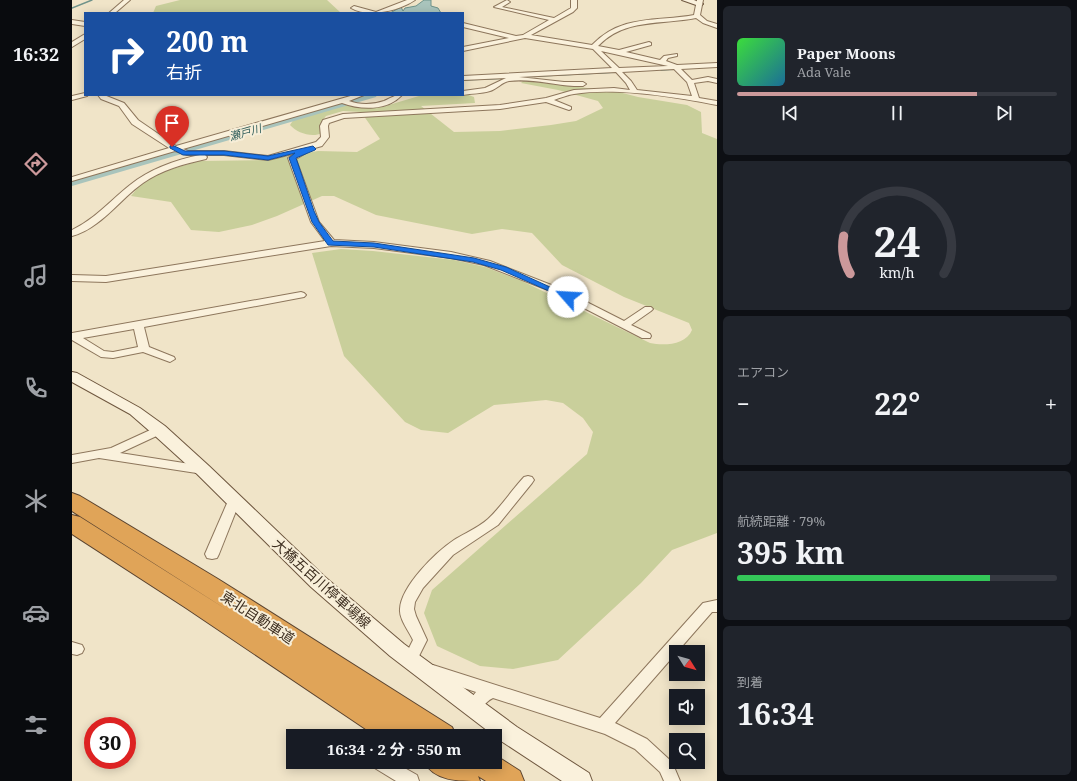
<!DOCTYPE html>
<html lang="ja">
<head>
<meta charset="utf-8">
<style>
  :root { --surface:#171b24; --page:#20242c; --text:#f1f3f6; --muted:#9ea1a6; --line:#363941; --accent:#cc999b }
  body { margin:0; font-family:"Noto Serif","Noto Sans JP",serif; background:var(--page); color:var(--text); height:100vh; display:flex; flex-direction:column; font-size:15px; white-space:nowrap }
  * { box-sizing:border-box; margin:0 }
  p { font-size:13px; color:var(--muted) }
  .icon { flex:none; width:22px; height:22px; fill:none; stroke:currentColor; stroke-width:2; stroke-linecap:round; stroke-linejoin:round }
  .map { position:relative; flex:1; overflow:hidden }
  .panel { display:flex; flex-direction:column; gap:6px; padding:6px; background:#0d0f14; width:360px }
  .panel>* { flex:none }
  .hud { position:absolute; left:12px; top:12px; width:380px; height:84px; border-radius:0px; box-shadow:0 2px 10px #0003; background:#1a4fa0; color:#fff; overflow:hidden }
  .needle { width:26px; rotate:127deg }
  .buttons { position:absolute; left:597px; top:645px; display:grid; gap:8px }
  .buttons a { display:grid; place-items:center; width:36px; height:36px; border-radius:0px; background:var(--surface); box-shadow:0 2px 10px #0003; font-size:20px }
  .speed { position:absolute; left:12px; top:717px; display:flex; gap:8px; font-size:20px; font-weight:700; text-align:center }
  .speed>* { display:grid; place-content:center; width:52px; height:52px; border-radius:50%; background:var(--surface); box-shadow:0 2px 10px #0003; line-height:1 }
  .speed .limit { border:6px solid #d22; background:#fff; color:#111 }
  .pin { position:absolute; display:grid; place-items:center; width:34px; height:34px; color:#fff; margin:-41px -17px; border-radius:50% 50% 50% 0; rotate:-45deg; box-shadow:0 0 4px #0007 }
  .pin .icon { rotate:45deg }
  .me { position:absolute; width:44px; margin:-22px; rotate:296deg; stroke-linejoin:round; filter:drop-shadow(0 0 3px #0008) }
  .turn { display:flex; align-items:center; gap:14px; height:84px; padding:0 16px; font-size:18px }
  .turn .icon { width:52px; height:52px; stroke-width:2.5 }
  .turn b { display:block; font-size:28px; line-height:34px }
  .big { font-size:30px; font-weight:700; line-height:1.1 }
  .panel .tile { flex:1; display:flex; flex-direction:column; justify-content:center; gap:6px; min-width:0; padding:0 14px; border-radius:6px; background:var(--page) }
  .panel .dial { align-items:center; gap:0 }
  .dial svg { height:104px; overflow:visible; fill:none; stroke:var(--line); stroke-width:7; stroke-linecap:round; text-anchor:middle }
  .dial text { fill:var(--text); stroke:none }
  .song { display:flex; align-items:center; gap:12px }
  .cover { width:48px; height:48px; border-radius:6px; background:linear-gradient(135deg,hsl(120 70% 55%),hsl(200 70% 35%)) }
  .played { height:4px; border-radius:2px; background:linear-gradient(90deg,var(--accent) 75%,var(--line) 75%) }
  .keys { display:flex; justify-content:space-around; direction:ltr }
  .heat { display:flex; justify-content:space-between; align-items:center; font-size:22px; direction:ltr }
  .charge { height:6px; border-radius:3px; background:linear-gradient(90deg,#34c759 79%,var(--line) 0) }
  .trip { position:absolute; left:214px; top:729px; width:216px; height:40px; border-radius:0px; background:var(--surface); box-shadow:0 2px 10px #0003; font-weight:700; line-height:40px; text-align:center }
  main { display:flex; flex:1; min-height:0 }
  .tab-bar { display:flex; flex-direction:column; width:72px; justify-content:space-around; align-items:center; background:#090b0e; color:var(--muted) }
  .tab-bar .icon { width:28px; height:28px }
  .tab-bar .on { color:var(--accent) }
  .tab-bar b { font-size:18px; color:var(--text) }
  .map>svg:first-child { display:block }
  .green { fill:#c9cf9b }
  .water { fill:#a9c4bc; stroke:#6f938a }
  .lines { fill:none; stroke-linecap:round; stroke-linejoin:round }
  .stream { stroke:#6f938a; stroke-width:1.5 }
  .river { fill:#a9c4bc; fill-rule:evenodd }
  .street-casing { stroke:#8d765c; stroke-width:2 }
  .secondary-casing { stroke:#6f573f; stroke-width:2 }
  .highway-casing { stroke:#5b4430; stroke-width:2 }
  .street { fill:#faf1dc; fill-rule:evenodd }
  .secondary { fill:#faf1dc; fill-rule:evenodd }
  .highway { fill:#e0a458; fill-rule:evenodd }
  .route { fill:#1a73e8; stroke:#114b97 }
  .labels { text-anchor:middle; dominant-baseline:central; stroke-width:4; stroke-linejoin:round; paint-order:stroke }
  .far-water-label { font-size:11px; font-style:italic; fill:#2f5d5a; stroke:#f7eed8 }
  .near-street-label { font-size:14px; fill:#3d2e20; stroke:#f7eed8 }
</style>
</head>
<body>
<main>
<nav class="tab-bar">
<b>16:32</b>
<svg class="icon on" aria-label="directions" viewBox="0 0 24 24"><path d="M12 3l9 9-9 9-9-9zM9 14v-3h6M13 9l2 2-2 2"/></svg>
<svg class="icon" aria-label="music" viewBox="0 0 24 24"><path d="M9 18V5l10-2v13"/><circle cx="6" cy="18" r="3"/><circle cx="16" cy="16" r="3"/></svg>
<svg class="icon" aria-label="phone" viewBox="0 0 24 24"><path d="M5 4h4l2 5-3 2q2 4 5 5l2-3 5 2v4C11 20 4 13 5 4z"/></svg>
<svg class="icon" aria-label="climate" viewBox="0 0 24 24"><path d="M12 3v18M4 7l16 10M4 17L20 7"/></svg>
<svg class="icon" aria-label="car" viewBox="0 0 24 24"><path d="M5 17H2v-5l4-1 3-4h7l3 4 3 1v5h-3M9 17h6M6 11h13"/><circle cx="7" cy="17" r="2"/><circle cx="17" cy="17" r="2"/></svg>
<svg class="icon" aria-label="filters" viewBox="0 0 24 24"><path d="M4 7h16M4 17h16"/><circle cx="9" cy="7" r="2"/><circle cx="15" cy="17" r="2"/></svg>
</nav>
<div class="map">
<svg width="645" height="781" viewBox="0 0 645 781">
  <rect width="100%" height="100%" fill="#f0e4c8"/>
  <g class="green">
    <path d="M108 0H255L269 13H81L84 6Z"/>
    <path d="M451 81 543 91 566 97 615 105 629 112 630 133 645 139V533L600 550 569 583 486 660 441 669 408 666 365 646 352 613 360 590 515 454 521 432 511 418 491 403 474 400 422 405 376 433 349 430 333 422 272 356 240 253 269 249 301 251 382 260 413 267 450 281 578 343C592 346 614 345 620 330L617 323 552 297 490 265 460 233 430 229 400 234 304 215 262 196H250L205 216 180 225 147 232 119 230 99 202 59 196 71 181 90 172 127 161 193 160 246 151 285 152 308 139 289 112 271 111 254 116 248 124 250 133C240 138 225 133 218 125L222 119 273 105 292 107H310L347 96 394 94 402 97 403 103 349 106 382 132 428 131 479 125 504 121 531 108 526 101 486 90 449 83Z"/>
  </g>
  <path class="water" d="M352 0H359V6L366 8 369 13H318L329 7 331 11 333 8 344 6Z"/>
  <g class="lines">
    <g class="stream">
      <path d="M0 8 20 0"/>
      <path d="M589 70 605 69"/>
      <path d="M447 77 547 72"/>
      <path d="M391 80 437 78"/>
    </g>
    <path class="river" d="M288 95H305L304 97 0 186V178Z"/>
    <g class="street-casing">
      <g id="street">
        <path d="M52 0H58L43 13H37Z"/>
        <path d="M335 0H343C327 11 296 18 279 8L282 6 304 12Z"/>
        <path d="M435 0 438 2 430 7 482 18 499 8V0H505V8L501 12 459 35 520 45C550 14 584 22 622 15L625 0H631L628 15 635 21 645 24V28L631 23 624 18C589 25 553 18 526 46L547 50 577 42 579 43V45L554 52 588 60 592 56 605 54V56L596 58 594 61 605 65 645 63V67L609 69 620 80 636 77 645 79V83L636 81 622 83 627 98 645 101V105C605 97 542 87 502 94 495 95 488 98 482 100L499 107V109L497 110 474 102 428 109 272 118 257 123 256 126 257 137 250 146 232 151 234 153 224 159 247 222 262 240 302 242 379 252 418 261 487 288 552 321 573 307H579L581 309 579 311 559 325 578 334 579 336 578 338H570L481 292 412 265 379 258 302 248 259 246 34 282 0 281V275L34 276 253 241 239 222 216 158 224 153 196 160 152 155H133L135 157 134 159C112 164 89 170 71 183 48 199 28 229 0 236V230C23 219 39 200 58 185 78 169 103 160 128 155H115L103 151 0 181V177L97 148 60 124 47 106 29 99 26 95H32L52 103 66 120 104 146 282 95H292L277 101C287 105 301 105 312 101 319 98 322 95 330 95 315 111 289 110 270 103L111 149 116 151H152L196 156 244 142 249 137 248 126 251 120 271 114 428 105 474 98 502 90 542 88 558 90 554 83 544 72 447 77 492 82H511L514 84 511 86H502C481 85 458 78 437 81 430 82 425 89 418 91 409 94 400 93 391 95V91L413 88 434 78 391 80V76L540 68 521 49 453 38 391 51V47L437 38 391 27V23L444 36 451 35 477 20 422 7ZM529 51 596 66 547 68ZM602 69 615 82 620 96 565 90 559 81 550 72Z"/>
        <path d="M0 20 13 22V26L0 24Z"/>
        <path d="M13 34V39L0 47V42Z"/>
        <path d="M13 93V95H16L15 96 0 100V96Z"/>
        <path d="M229 292 232 293 234 295 232 297 72 327 77 347 102 357 103 359 98 362 71 352 41 358 29 357 0 340V333ZM62 329 66 347 41 352 32 351 11 338Z"/>
        <path d="M87 426 91 427 93 430 91 433 48 453 131 466 135 467 137 470 135 473 131 474 27 458 0 463V455L39 448Z"/>
        <path d="M456 476 460 477 462 480 460 483 426 525 381 555 351 588 343 602 342 609 344 616 355 640 343 664 338 666 333 664 331 660 341 640C337 631 327 619 328 609 329 586 364 552 382 540 393 533 406 528 416 519 429 507 439 491 452 477Z"/>
        <path d="M162 497 166 498 168 501 147 554 145 558 140 559 135 558 133 554 156 501 158 498Z"/>
        <path d="M645 600V612H640L543 723 575 739 600 762 608 781H592L588 772 563 749 533 734 421 698C410 703 407 717 394 712L392 707 404 692 356 676 353 671 356 666 361 665 528 718 631 603Z"/>
        <path d="M0 642 10 645 12 649 10 653 5 655 0 654Z"/>
        <path d="M299 762H322L345 775 347 781H324L301 767Z"/>
      </g>
    </g>
    <g class="secondary-casing">
      <g id="secondary">
        <path d="M610 0H622L631 4 627 6Z"/>
        <path d="M0 372 5 373 68 408 93 426 137 466 253 577 332 644 445 727 517 773 520 781H490L429 741 318 656 239 587 125 474 81 434 58 414 0 382Z"/>
      </g>
    </g>
    <g class="highway-casing">
      <g id="highway">
        <path d="M0 493 8 496 146 579 380 727 384 736H347L338 730 341 736H304L114 608 0 534V515L8 517 160 613 0 511Z"/>
        <path d="M423 755 448 771 452 781H414L406 776 408 781C385 781 363 781 352 762H390L397 767 395 762H423Z"/>
      </g>
    </g>
    <use href="#street" class="street"/>
    <use href="#secondary" class="secondary"/>
    <use href="#highway" class="highway"/>
  </g>
  <path class="route" d="M100 145 113 151H152L196 156 241 146 244 149 243 150 224 158 242 211 247 222 261 241 302 243 402 258 434 267 500 297 496 299 493 298 429 270 401 262 302 247 256 245 240 222 217 158 223 153 196 160 152 155H111L98 148V146Z"/>
  <g class="labels">
    <g class="far-water-label">
      <text transform="translate(173 132) rotate(-16)">瀬戸川</text>
    </g>
    <g class="near-street-label">
      <text transform="translate(250 583) rotate(42)">大橋五百川停車場線</text>
      <text transform="translate(186 617) rotate(33)">東北自動車道</text>
    </g>
  </g>
</svg>
<div class="buttons">
<a><svg class="needle" viewBox="-14 -14 28 28"><path d="M0-13l5 13h-10z" fill="#e53935"/><path d="M0 13l5-13h-10z" fill="#9ea1a6"/></svg></a>
<a><svg class="icon" aria-label="sound" viewBox="0 0 24 24"><path d="M4 9h4l5-4v14l-5-4H4zM17 9q2 3 0 6"/></svg></a>
<a><svg class="icon" aria-label="search" viewBox="0 0 24 24"><circle cx="10" cy="10" r="6"/><path d="M15 15l6 6"/></svg></a>
</div>
<div class="speed"><div class="limit">30</div></div>
<div class="pin" style="left:100px;top:147px;background:#d93025"><svg class="icon" aria-label="arrive" viewBox="0 0 24 24"><path d="M6 21V4h12l-3 4 3 4H6"/></svg></div>
<svg class="me" style="left:496px;top:297px" viewBox="-20 -20 40 40"><circle r="19" fill="#fff"/><path d="M0-13L10 11 0 6-10 11z" fill="#1a73e8"/></svg>
<div class="trip">16:34 · 2 分 · 550 m</div>
<div class="hud">
<div class="turn"><svg class="icon" aria-label="right" viewBox="0 0 24 24"><path d="M7 20v-9h11M14 6l5 5-5 5"/></svg><div><b>200 m</b>右折</div></div>
</div>
</div>
<section class="panel">
<div class="tile">
<div class="song"><i class="cover"></i><div><b>Paper Moons</b><p>Ada Vale</p></div></div>
<div class="played"></div>
<div class="keys"><svg class="icon" aria-label="previous" viewBox="0 0 24 24"><path d="M18 5L8 12l10 7zM5 5v14"/></svg><svg class="icon" aria-label="pause" viewBox="0 0 24 24"><path d="M8 5v14M16 5v14"/></svg><svg class="icon" aria-label="next" viewBox="0 0 24 24"><path d="M6 5l10 7-10 7zM19 5v14"/></svg></div>
</div>
<div class="tile dial"><svg viewBox="0 0 100 80">
<path d="M14 69A42 42 0 1 1 86 69"/>
<path d="M14 69A42 42 0 0 1 9 40" stroke="#cc999b"/>
<text x="50" y="56" font-size="32" font-weight="700">24</text>
<text x="50" y="72" font-size="11">km/h</text>
</svg></div>
<div class="tile"><p>エアコン</p>
<div class="heat"><a>−</a><b class="big">22°</b><a>+</a></div>
</div>
<div class="tile"><p>航続距離 · 79%</p><b class="big">395 km</b><div class="charge"></div></div>
<div class="tile"><p>到着</p><b class="big">16:34</b></div>
</section>
</main>
</body>
</html>
